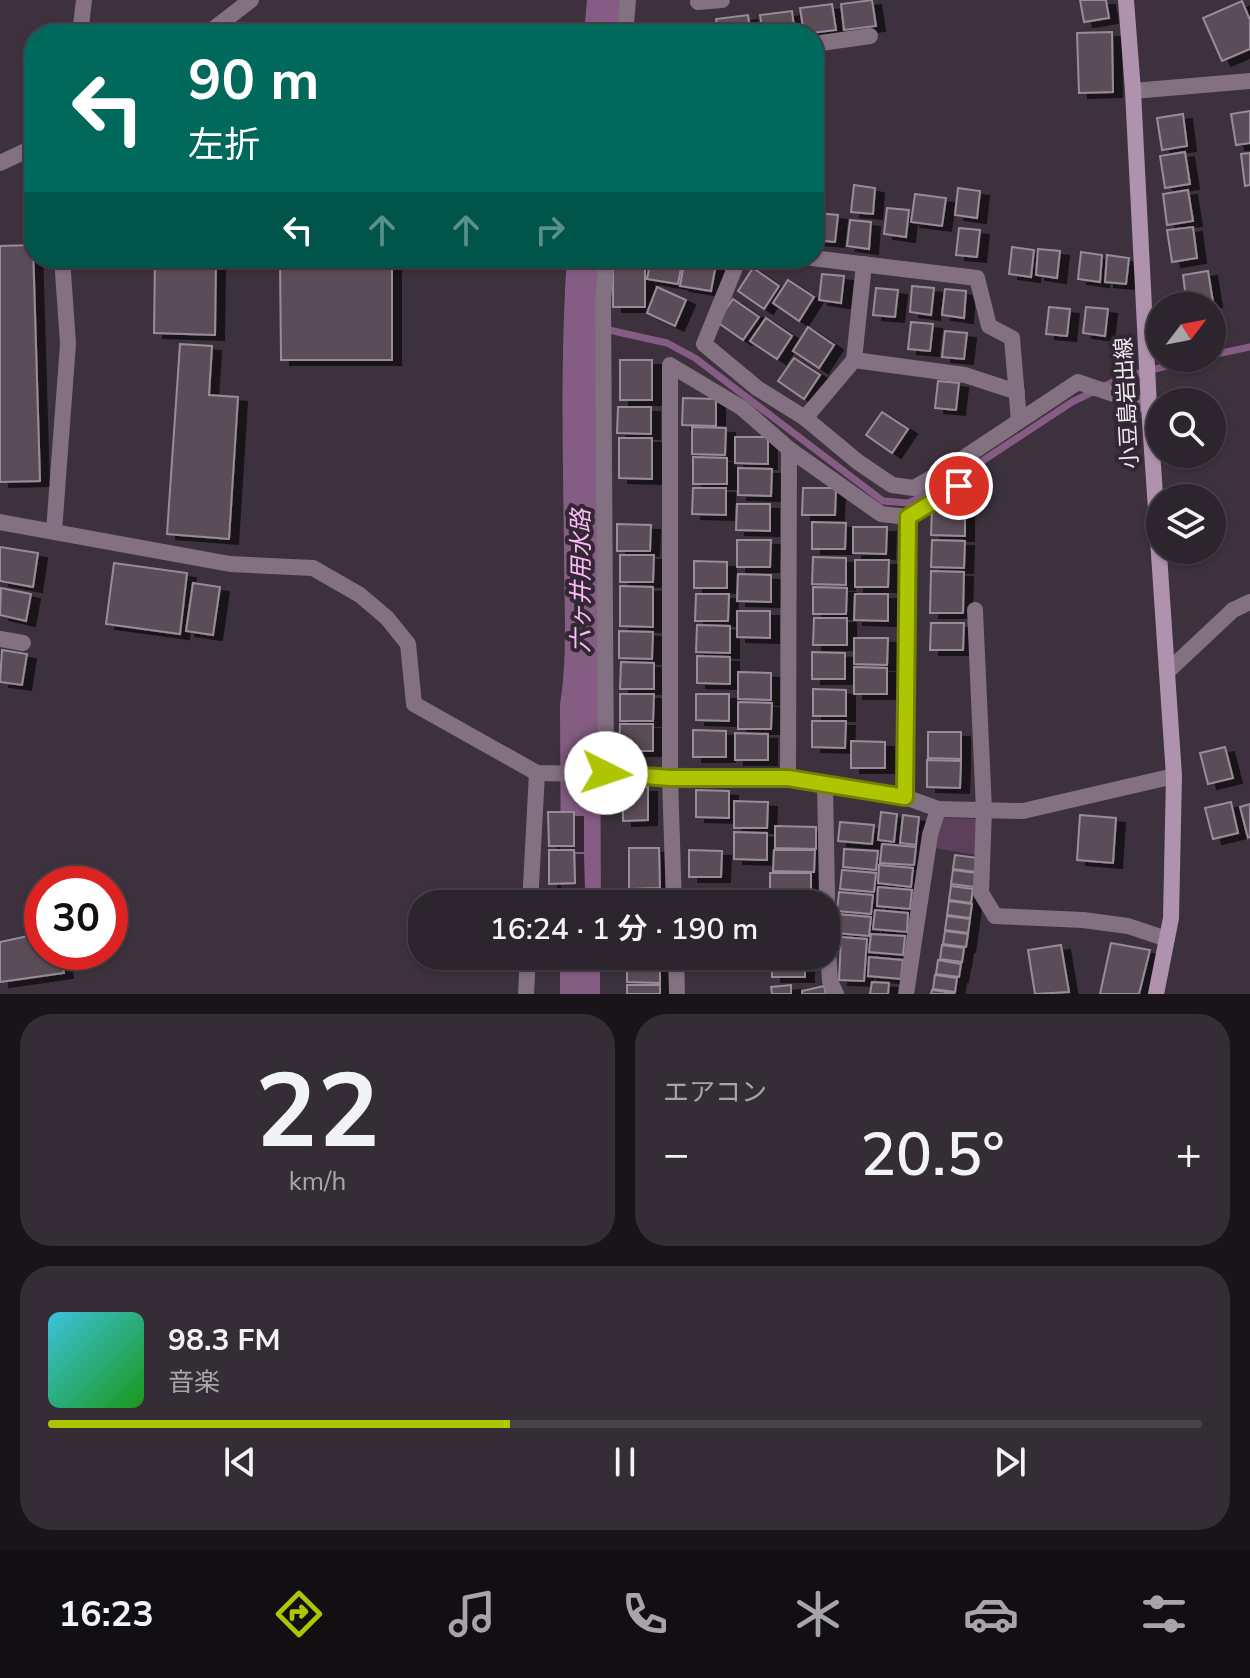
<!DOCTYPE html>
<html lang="ja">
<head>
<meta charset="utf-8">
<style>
  :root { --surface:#2d252d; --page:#352d35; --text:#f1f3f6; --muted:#a7a5aa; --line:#484249; --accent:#afc504 }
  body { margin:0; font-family:"Nunito Sans","Noto Sans JP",sans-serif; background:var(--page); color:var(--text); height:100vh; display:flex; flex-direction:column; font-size:30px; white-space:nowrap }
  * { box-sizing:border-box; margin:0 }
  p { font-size:26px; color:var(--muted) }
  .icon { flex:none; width:44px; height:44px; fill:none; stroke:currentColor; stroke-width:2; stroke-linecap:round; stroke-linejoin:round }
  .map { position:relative; height:994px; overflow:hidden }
  .drawer { display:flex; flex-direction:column; gap:20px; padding:20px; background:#191419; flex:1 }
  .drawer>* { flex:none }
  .guide { position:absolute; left:24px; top:24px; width:800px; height:244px; border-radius:32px; box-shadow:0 2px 6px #0004,0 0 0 2px var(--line); background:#00695c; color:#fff; overflow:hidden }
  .needle { width:52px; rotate:58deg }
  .controls { position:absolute; left:1146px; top:292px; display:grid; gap:16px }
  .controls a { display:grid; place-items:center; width:80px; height:80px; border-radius:50%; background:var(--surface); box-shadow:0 2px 6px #0004,0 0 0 2px var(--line); font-size:40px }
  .speed { position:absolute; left:24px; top:866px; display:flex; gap:16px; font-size:40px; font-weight:700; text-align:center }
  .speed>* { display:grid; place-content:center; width:104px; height:104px; border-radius:50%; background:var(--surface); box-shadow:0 2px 6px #0004,0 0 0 2px var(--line); line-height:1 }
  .speed .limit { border:12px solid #d22; background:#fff; color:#111 }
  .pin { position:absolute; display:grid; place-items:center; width:68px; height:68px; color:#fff; margin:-34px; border:4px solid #fff; border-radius:50%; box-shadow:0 2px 8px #0007 }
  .me { position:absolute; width:88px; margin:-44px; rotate:94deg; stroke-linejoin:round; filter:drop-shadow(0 0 6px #0008) }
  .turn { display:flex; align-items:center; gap:28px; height:168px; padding:0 32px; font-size:36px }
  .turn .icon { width:104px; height:104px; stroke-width:2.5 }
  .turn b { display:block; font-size:56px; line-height:68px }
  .lanes { display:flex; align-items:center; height:76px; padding:0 32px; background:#0003; justify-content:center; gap:40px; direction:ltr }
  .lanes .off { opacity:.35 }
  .big { font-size:60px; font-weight:600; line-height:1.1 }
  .drawer .tile { flex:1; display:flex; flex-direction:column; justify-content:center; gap:12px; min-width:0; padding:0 28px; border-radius:32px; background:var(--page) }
  .drawer .dial { align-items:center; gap:0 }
  .dial b { font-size:104px; line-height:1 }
  .song { display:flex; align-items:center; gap:24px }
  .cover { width:96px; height:96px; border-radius:12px; background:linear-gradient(135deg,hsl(190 70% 55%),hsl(120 70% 35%)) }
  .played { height:8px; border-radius:4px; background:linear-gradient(90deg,var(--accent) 40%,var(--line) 40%) }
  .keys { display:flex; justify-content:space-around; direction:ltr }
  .heat { display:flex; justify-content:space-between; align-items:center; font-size:44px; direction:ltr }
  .drawer .tiles { flex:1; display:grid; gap:20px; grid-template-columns:1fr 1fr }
  .tile:last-child { grid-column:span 2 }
  .trip { position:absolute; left:408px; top:890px; width:432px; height:80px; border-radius:32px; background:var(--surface); box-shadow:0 2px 6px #0004,0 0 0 2px var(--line); font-weight:600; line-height:80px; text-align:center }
  .tabs { display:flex; height:128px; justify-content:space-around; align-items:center; background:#120f12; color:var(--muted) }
  .tabs .icon { width:56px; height:56px }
  .tabs .current { color:var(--accent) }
  .tabs b { font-size:36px; color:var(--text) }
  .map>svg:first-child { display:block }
  .green { fill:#5c405b }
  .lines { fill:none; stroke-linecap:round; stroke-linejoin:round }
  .stream { stroke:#855d84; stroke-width:7 }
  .river { stroke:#855d84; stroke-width:40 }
  .building { fill:#5a4e59; stroke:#998c99; stroke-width:2; filter:url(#shadow) }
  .minor { stroke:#837182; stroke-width:16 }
  .tertiary { stroke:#837182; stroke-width:16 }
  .secondary { stroke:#af92ad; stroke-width:16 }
  .route-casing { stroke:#728003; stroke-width:20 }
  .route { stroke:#afc504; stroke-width:14 }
  .labels { text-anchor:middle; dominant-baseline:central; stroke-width:8; stroke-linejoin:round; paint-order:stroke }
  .street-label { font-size:22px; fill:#f2ebf1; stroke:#322732 }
  .water-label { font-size:24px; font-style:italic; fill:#fabbf8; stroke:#322732 }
</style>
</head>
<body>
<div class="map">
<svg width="1250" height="994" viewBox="0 0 1250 994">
  <defs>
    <filter id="shadow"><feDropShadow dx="9" dy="5" stdDeviation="0" flood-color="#0009"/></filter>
  </defs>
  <rect width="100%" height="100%" fill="#3c313c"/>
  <path class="green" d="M942 818 978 819 976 855 935 848Z"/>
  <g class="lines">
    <g class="stream">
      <path d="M582 324 667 343 695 358 883 501 908 503 937 490"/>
      <path d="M1212 355 1250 347"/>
      <path d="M958 477 1072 402 1121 378 1197 358"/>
    </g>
    <g class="river">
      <path d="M604 34 607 0"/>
      <path d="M581 904 580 706C588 656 584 603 584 553 583 454 580 356 587 258"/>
      <path d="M580 994V956"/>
    </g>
  </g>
  <g class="building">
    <path d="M872 0 876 26 844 30 841 4Z"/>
    <path d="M1080 0H1106L1109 18 1084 22Z"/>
    <path d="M1242 1 1250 20V49L1222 61 1203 18Z"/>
    <path d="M832 4 836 30 804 34 800 8Z"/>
    <path d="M792 11 795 34H763L760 15Z"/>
    <path d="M748 15 751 34H719L716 19Z"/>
    <path d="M710 23 712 34H680L679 27Z"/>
    <path d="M669 30V34H638Z"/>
    <path d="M1112 32 1113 92 1079 93 1077 33Z"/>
    <path d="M1250 111V143L1236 145 1231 114Z"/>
    <path d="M1183 114 1187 146 1162 150 1157 118Z"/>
    <path d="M1185 152 1190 184 1165 188 1160 156Z"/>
    <path d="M1250 153V185L1245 186 1241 154Z"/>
    <path d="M854 185 875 188 873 214 851 212Z"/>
    <path d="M958 188 980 191 977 218 955 215Z"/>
    <path d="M1188 190 1193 221 1167 225 1163 194Z"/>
    <path d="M915 194 946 198 942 226 911 222Z"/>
    <path d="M887 208 909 210 906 237 884 234Z"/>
    <path d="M817 213 838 215 835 242 814 240Z"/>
    <path d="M850 220 871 222 869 249 847 246Z"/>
    <path d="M1193 227 1197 258 1172 262 1167 230Z"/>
    <path d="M959 228 980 230 977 257 956 255Z"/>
    <path d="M33 245 40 481 0 482V246Z"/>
    <path d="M1012 247 1034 250 1031 277 1009 274Z"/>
    <path d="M1038 249 1060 251 1057 278 1036 275Z"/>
    <path d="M1081 252 1102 255 1100 282 1078 279Z"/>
    <path d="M1107 255 1129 258 1126 284 1105 282Z"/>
    <path d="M155 258H216L215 335 154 333Z"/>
    <path d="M280 258H392V360H281Z"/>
    <path d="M651 258H683L678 284 647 279Z"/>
    <path d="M685 258 716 264 711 291 680 286Z"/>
    <rect x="613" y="267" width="32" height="40"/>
    <path d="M753 268 779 286 764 309 738 291Z"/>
    <path d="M1208 271 1213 302 1187 306 1183 275Z"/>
    <path d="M822 274 844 276 841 303 819 300Z"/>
    <path d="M788 280 814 297 799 321 773 303Z"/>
    <path d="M912 286 934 288 931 315 910 312Z"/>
    <path d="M657 287 686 300 675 326 647 313Z"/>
    <path d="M876 288 898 290 895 317 873 315Z"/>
    <path d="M945 289 966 291 964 318 942 315Z"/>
    <path d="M733 299 759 317 743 340 717 322Z"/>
    <path d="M1049 307 1070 309 1067 336 1046 334Z"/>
    <path d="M1086 307 1108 309 1105 336 1083 333Z"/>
    <path d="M766 318 792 336 777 359 750 341Z"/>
    <path d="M911 322 933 324 930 351 908 349Z"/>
    <path d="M808 327 834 345 819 368 793 351Z"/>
    <path d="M945 331 967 333 964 359 942 357Z"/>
    <path d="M180 344 212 346 209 395 238 397 229 539 167 534Z"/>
    <path d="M794 358 820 375 804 399 778 381Z"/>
    <rect x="620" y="360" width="32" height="40"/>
    <path d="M938 381 959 383 956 410 935 408Z"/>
    <path d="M683 398 716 399V426L682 425Z"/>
    <path d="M618 407H651V434L617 433Z"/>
    <path d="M882 412 908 429 892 453 866 435Z"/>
    <path d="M692 427 726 428 725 455 692 454Z"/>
    <path d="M735 437H768V464L735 463Z"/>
    <path d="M619 438H652V479L619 478Z"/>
    <path d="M693 457 727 458V484H693Z"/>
    <path d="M738 468 772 469 771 496 738 495Z"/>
    <path d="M693 488H726V515L692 514Z"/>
    <path d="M803 488H836L835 515H802Z"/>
    <path d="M737 504H770V531L736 530Z"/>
    <path d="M932 509H965V536L931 535Z"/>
    <path d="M812 522 846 523 845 549H812Z"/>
    <path d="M617 524 651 525 650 551H617Z"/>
    <path d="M853 527H887L886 554 853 553Z"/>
    <path d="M737 540H771L770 567H737Z"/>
    <path d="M932 540 965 541 964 568 931 567Z"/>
    <path d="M0 547 38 553 33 587 0 581Z"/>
    <path d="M620 555H654L653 582H620Z"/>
    <path d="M813 557 846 558V585L812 584Z"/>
    <path d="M855 560H889L888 587H855Z"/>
    <path d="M694 561 727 562V588H694Z"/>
    <path d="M114 563 187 573 180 634 106 624Z"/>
    <path d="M931 571 964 572 963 613H930Z"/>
    <path d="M738 574 771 575V602L737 601Z"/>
    <path d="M193 583 220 587 213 635 186 631Z"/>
    <path d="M620 586 653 587V627L620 626Z"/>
    <path d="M813 587 847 588 846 614H813Z"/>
    <path d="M1 588 31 594 26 621 0 615Z"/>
    <path d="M696 594H729L728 621H695Z"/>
    <path d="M855 594H888V621L854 620Z"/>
    <path d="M737 611H770V638L737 637Z"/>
    <path d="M814 618H847V645H813Z"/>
    <path d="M931 623H964L963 650H930Z"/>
    <path d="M697 625 730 626V653L696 652Z"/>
    <path d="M619 631 653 632 652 659 619 658Z"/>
    <path d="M854 638H888L887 665 854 664Z"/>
    <path d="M2 650 27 654 22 685 0 682Z"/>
    <path d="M812 652 845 653V679H812Z"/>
    <path d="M697 656 730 657V684L697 683Z"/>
    <path d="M621 662 654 663V689H620Z"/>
    <path d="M854 667 887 668V694H854Z"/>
    <path d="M738 672 771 673V700L738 699Z"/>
    <path d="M813 689 846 690V716H813Z"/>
    <path d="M620 694H654L653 721H620Z"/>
    <path d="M696 694H729V721L696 720Z"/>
    <path d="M738 702 772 703 771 729H738Z"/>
    <path d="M812 721H846L845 748 812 747Z"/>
    <path d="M620 724H653V751H619Z"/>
    <path d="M693 730 726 731V757H693Z"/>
    <path d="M928 732H961V759L928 758Z"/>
    <path d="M735 733 768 734V760H735Z"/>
    <path d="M851 741 885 742V768H851Z"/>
    <path d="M1225 747 1233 778 1208 784 1200 753Z"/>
    <path d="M927 760 961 761 960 788 927 787Z"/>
    <path d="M623 787H648V820L623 821Z"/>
    <path d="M696 790 729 791V818L696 817Z"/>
    <path d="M734 801 768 802 767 828H734Z"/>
    <path d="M1231 802 1238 833 1213 839 1205 808Z"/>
    <path d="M1250 804V837L1248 838 1240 807Z"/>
    <path d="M548 812H574V846H549Z"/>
    <path d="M881 812 897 814 894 842 878 840Z"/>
    <path d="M903 815 919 817 916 845 900 843Z"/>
    <path d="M1080 815 1116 818 1113 863 1077 860Z"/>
    <path d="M840 822 874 825 872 844 838 841Z"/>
    <path d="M775 826 816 827V849L775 848Z"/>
    <path d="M734 832 767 833V860L734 859Z"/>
    <path d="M882 844 916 847 914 865 880 863Z"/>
    <path d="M629 848H659L660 888 629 889Z"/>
    <path d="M844 849 878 851 876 870 843 867Z"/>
    <path d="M549 850H574L575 883 549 884Z"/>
    <path d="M689 850 722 851 721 877H689Z"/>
    <path d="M774 850H815L814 872 773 871Z"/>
    <path d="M955 855 978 858 976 872 953 869Z"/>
    <path d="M879 865 913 868 911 887 878 883Z"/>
    <path d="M842 870 876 873 874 892 840 889Z"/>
    <path d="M953 870 976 873 974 887 951 884Z"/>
    <path d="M770 873H811V896L770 895Z"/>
    <path d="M951 886 973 889 971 903 949 900Z"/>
    <path d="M878 887 912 890 910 909 877 906Z"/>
    <path d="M627 891 661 892V904H627Z"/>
    <path d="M839 892 873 895 871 914 837 911Z"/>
    <path d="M573 893V904H548V894Z"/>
    <path d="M766 896 807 897V904H766Z"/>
    <path d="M693 898 726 899V904H693Z"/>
    <rect x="731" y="900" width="33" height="4"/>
    <path d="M949 901 972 904 970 918 947 915Z"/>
    <path d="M875 910 908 913 907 932 873 929Z"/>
    <path d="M837 914 871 917 869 936 836 933Z"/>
    <path d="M947 916 970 919 968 933 945 930Z"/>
    <path d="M945 931 968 934 966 947 943 944Z"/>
    <path d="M42 933V952H61L64 973 0 982V942Z"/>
    <path d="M871 934 905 936 903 955 869 952Z"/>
    <path d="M841 937 867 939 864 981 839 980Z"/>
    <path d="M1111 943 1150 950 1139 994H1100Z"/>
    <path d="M942 945 964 948 962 962 940 959Z"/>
    <path d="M1061 945 1069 992 1035 994 1028 950Z"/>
    <path d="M549 956H575V966H550Z"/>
    <path d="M627 956H660V983L627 982Z"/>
    <rect x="729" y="956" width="33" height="6"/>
    <rect x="772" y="956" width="33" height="21"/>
    <path d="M869 957 903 960 901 979 868 976Z"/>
    <path d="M938 960 961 964 959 977 936 974Z"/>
    <path d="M935 975 957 978 955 992 933 989Z"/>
    <path d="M872 982 889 983 888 994H870Z"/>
    <rect x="627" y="985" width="33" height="9"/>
    <path d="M791 985V994H772L771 987Z"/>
    <path d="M824 986 826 994H802V991Z"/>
    <path d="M932 990 954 993V994H931Z"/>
  </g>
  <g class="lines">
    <g class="minor">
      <path d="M699 0 698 2 722 0"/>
      <path d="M80 34 84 0"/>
      <path d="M625 34 628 0"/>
      <path d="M814 44 870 36"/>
      <path d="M1133 91 1250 81"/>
      <path d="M739 258 704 344 757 388 805 418 858 462 892 485 914 488 947 469 1078 382 1149 406"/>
      <path d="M812 258 977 278 989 326 1012 338 1019 421"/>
      <path d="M854 360 965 375 1017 392"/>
      <path d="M805 418 854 360 864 264"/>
      <path d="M789 449 881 514 908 517 905 797"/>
      <path d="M908 517 959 486 956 463"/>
      <path d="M0 522 230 564 313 568 360 595 387 618 408 644 414 704 537 773 788 778 905 797 938 809 1023 811 1174 776"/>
      <path d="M54 531 68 344 62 258"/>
      <path d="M975 610 984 810 981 893 995 916 1083 920 1128 926 1167 939"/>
      <path d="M0 639 23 643"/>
      <path d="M1167 672 1233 610 1250 602"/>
      <path d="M606 773 603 299 607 258"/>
      <path d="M825 784 828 950 830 981 836 994"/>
      <path d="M530 904 537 773"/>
      <path d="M674 904 670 778V365L742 408 789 449 788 778"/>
      <path d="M676 956 677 994"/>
      <path d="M526 994 528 956"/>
      <path d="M906 994 930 835 938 809"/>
    </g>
    <g class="tertiary">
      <path d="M207 34 251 0"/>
      <path d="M0 163 34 147"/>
    </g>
    <path class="secondary" d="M1126 0 1133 91 1149 406 1174 776 1171 918 1156 994"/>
  </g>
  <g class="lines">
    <g class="route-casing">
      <path id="route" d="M606 773 670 778H788L905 797 908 517 959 486"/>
    </g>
    <use href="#route" class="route"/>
  </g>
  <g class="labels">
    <g class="street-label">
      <text transform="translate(1127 403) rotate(-93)">小豆島岩出線</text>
    </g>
    <g class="water-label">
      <text transform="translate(581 581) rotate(-90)">六ヶ井用水路</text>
    </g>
  </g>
</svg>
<div class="controls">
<a><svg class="needle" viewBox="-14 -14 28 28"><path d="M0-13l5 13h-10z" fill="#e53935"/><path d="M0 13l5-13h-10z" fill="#a7a5aa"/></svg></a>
<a><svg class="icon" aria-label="search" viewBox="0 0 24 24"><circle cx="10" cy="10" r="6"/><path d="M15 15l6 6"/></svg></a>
<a><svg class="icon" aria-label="layers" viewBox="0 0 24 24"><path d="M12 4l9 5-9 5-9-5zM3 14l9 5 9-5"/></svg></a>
</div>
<div class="speed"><div class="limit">30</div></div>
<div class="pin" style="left:959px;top:486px;background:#d93025"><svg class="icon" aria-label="arrive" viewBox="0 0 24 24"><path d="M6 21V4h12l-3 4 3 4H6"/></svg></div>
<svg class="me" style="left:606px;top:773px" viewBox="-20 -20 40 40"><circle r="19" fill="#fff"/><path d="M0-13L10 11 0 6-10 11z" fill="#afc504"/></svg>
<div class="trip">16:24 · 1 分 · 190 m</div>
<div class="guide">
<div class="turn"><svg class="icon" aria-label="left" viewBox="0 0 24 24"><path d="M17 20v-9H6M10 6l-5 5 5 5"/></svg><div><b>90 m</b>左折</div></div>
<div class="lanes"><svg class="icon" aria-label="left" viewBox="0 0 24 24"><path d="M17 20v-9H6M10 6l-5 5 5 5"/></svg><svg class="icon off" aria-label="ahead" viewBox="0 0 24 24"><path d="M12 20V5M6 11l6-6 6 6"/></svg><svg class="icon off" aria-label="ahead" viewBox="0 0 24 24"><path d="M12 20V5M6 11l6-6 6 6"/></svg><svg class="icon off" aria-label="right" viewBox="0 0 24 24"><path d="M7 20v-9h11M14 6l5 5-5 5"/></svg></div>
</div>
</div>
<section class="drawer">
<div class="tiles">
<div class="tile dial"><b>22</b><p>km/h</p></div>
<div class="tile"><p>エアコン</p>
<div class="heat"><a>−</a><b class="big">20.5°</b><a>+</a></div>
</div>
<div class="tile">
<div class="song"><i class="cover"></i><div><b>98.3 FM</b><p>音楽</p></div></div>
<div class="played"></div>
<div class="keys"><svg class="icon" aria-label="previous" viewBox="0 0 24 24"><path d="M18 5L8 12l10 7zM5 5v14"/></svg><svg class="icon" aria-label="pause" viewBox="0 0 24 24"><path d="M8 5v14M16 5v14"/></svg><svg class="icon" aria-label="next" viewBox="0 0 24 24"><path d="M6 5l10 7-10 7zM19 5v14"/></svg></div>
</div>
</div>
</section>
<nav class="tabs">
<b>16:23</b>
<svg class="icon current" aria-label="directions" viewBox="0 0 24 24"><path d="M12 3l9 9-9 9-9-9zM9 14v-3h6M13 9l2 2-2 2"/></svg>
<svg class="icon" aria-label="music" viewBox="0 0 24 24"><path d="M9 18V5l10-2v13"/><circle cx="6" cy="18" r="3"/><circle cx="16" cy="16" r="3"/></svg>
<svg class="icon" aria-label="phone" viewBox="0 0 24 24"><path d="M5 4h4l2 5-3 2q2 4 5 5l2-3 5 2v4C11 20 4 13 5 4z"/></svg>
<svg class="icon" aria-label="climate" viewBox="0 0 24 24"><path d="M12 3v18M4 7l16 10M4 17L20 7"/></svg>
<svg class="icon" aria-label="car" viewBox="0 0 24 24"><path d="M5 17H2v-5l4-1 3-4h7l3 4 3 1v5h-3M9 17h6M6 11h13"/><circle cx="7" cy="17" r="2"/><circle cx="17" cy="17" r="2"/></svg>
<svg class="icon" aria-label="filters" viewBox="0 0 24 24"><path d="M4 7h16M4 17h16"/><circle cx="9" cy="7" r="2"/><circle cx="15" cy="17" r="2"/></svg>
</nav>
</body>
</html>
